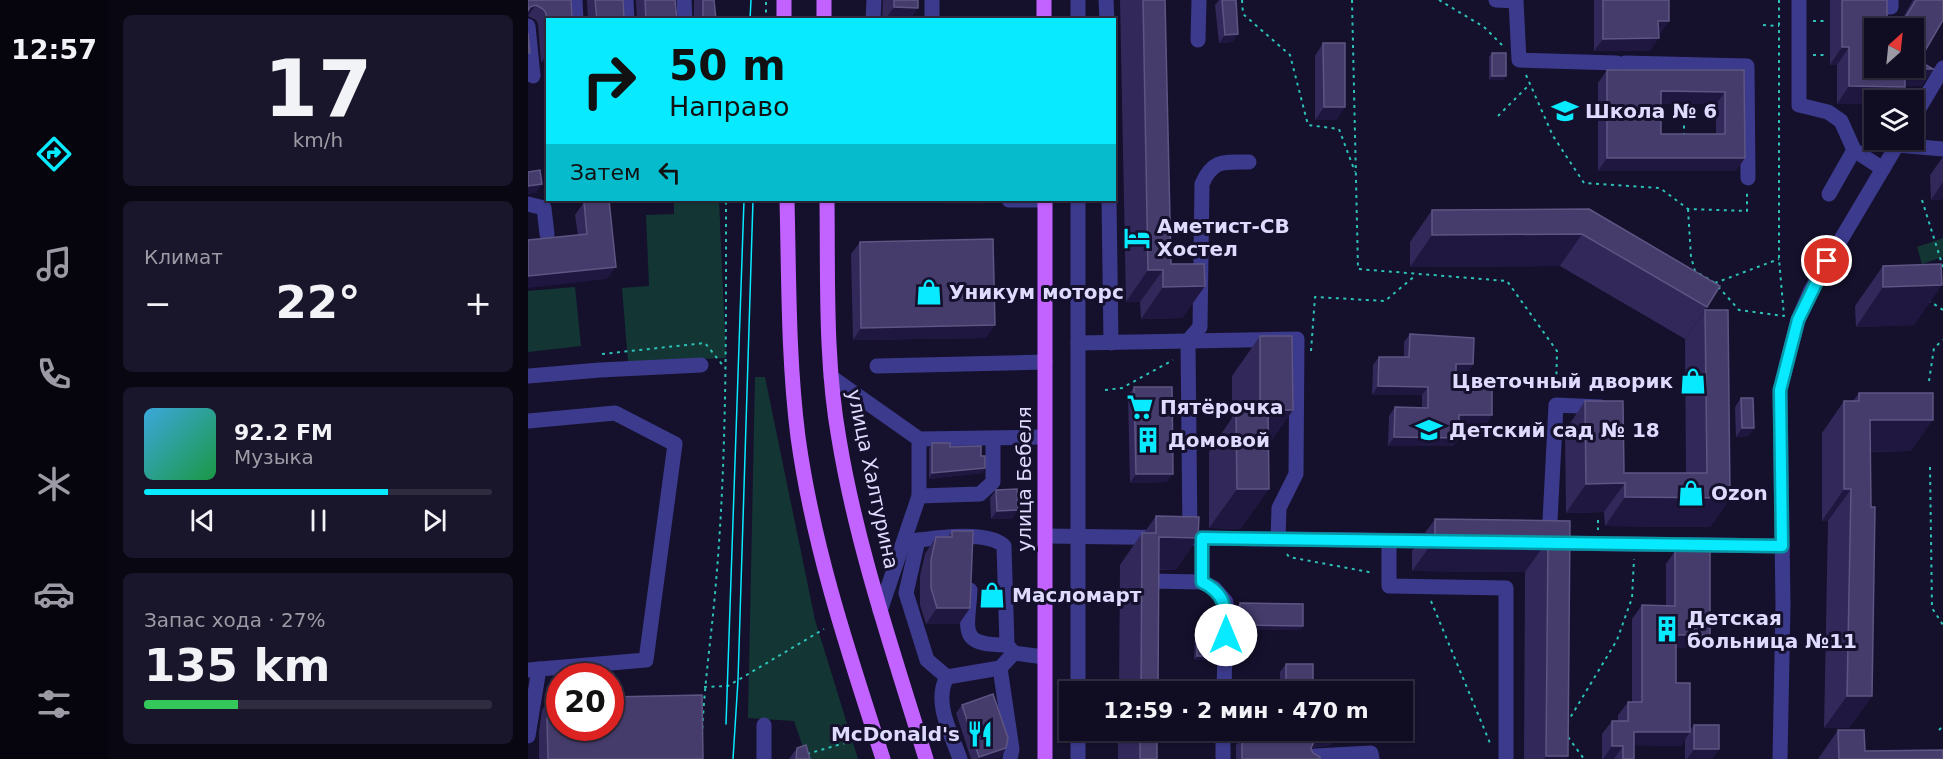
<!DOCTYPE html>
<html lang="ru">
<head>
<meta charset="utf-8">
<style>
  :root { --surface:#100c21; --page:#19152a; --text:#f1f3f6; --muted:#9c9ba5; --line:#302c3f; --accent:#07eaff }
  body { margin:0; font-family:"DejaVu Sans",sans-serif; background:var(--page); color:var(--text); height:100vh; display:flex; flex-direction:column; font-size:22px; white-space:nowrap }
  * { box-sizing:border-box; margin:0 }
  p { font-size:20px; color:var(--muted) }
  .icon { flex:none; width:33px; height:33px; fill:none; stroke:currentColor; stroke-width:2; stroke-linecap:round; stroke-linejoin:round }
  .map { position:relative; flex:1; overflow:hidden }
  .panel { display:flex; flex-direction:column; gap:15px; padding:15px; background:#090712; width:420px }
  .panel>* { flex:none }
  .top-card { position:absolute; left:18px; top:18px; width:570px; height:183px; border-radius:0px; box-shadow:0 2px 4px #0004,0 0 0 2px var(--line); background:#07eaff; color:#111; overflow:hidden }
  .needle { width:39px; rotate:27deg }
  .fabs { position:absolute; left:1336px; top:18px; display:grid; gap:12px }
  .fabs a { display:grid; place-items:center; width:60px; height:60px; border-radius:0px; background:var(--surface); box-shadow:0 2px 4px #0004,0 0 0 2px var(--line); font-size:30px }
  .speed { position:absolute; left:18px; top:663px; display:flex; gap:12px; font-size:30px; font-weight:700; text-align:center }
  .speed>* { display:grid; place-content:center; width:78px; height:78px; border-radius:50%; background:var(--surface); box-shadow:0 2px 4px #0004,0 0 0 2px var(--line); line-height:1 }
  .speed .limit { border:9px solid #d22; background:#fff; color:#111 }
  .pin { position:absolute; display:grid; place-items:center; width:51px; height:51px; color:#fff; margin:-26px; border:3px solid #fff; border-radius:50%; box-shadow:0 2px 6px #0007 }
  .me { position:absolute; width:66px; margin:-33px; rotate:0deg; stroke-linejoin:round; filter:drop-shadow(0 0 4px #0008) }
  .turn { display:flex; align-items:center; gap:21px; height:126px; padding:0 24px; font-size:27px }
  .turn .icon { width:78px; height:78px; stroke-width:2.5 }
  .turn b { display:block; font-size:42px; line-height:51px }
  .then { display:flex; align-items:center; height:57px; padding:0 24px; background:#0003; gap:12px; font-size:22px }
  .big { font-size:45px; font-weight:600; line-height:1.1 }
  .panel .widget { flex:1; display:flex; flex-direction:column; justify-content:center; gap:9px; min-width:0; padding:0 21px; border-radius:9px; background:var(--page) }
  .panel .dial { align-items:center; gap:0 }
  .dial b { font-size:78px; line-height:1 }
  .song { display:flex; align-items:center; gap:18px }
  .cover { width:72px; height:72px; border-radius:9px; background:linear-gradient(135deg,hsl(200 70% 55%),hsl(140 70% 35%)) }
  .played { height:6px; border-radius:3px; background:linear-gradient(90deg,var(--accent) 70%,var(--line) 70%) }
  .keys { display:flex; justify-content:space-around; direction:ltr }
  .heat { display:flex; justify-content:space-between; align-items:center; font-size:33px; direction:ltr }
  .charge { height:9px; border-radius:4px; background:linear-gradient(90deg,#34c759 27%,var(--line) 0) }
  .trip { position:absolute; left:531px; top:681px; width:354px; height:60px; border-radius:0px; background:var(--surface); box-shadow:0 2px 4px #0004,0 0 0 2px var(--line); font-weight:600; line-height:60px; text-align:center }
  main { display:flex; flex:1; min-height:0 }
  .tab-bar { display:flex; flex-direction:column; width:108px; justify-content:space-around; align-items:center; background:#06050d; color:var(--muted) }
  .tab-bar .icon { width:42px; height:42px }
  .tab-bar .on { color:var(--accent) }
  .tab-bar b { font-size:27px; color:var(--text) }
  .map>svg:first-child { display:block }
  .green { fill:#133635 }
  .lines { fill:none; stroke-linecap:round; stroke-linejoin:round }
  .path { stroke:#2cc2b7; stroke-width:2; stroke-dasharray:3 4.5; stroke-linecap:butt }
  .minor { stroke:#3c3a8c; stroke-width:15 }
  .major { stroke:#c262ff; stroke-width:15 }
  .tram { stroke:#07eaff; stroke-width:1.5 }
  .wall { fill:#32295a; fill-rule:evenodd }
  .shaded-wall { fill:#1f1740 }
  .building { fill:#453c6c; stroke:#5d5583; stroke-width:1.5; fill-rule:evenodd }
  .route-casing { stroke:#0598a6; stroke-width:15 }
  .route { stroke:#07eaff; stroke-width:10 }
  .labels { text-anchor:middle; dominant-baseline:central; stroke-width:6; stroke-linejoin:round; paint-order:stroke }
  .poi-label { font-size:20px; font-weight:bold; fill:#dfdbff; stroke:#15102c; text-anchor:start }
  .street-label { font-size:20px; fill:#dfdbff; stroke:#15102c }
</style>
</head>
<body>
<main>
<nav class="tab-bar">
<b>12:57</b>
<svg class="icon on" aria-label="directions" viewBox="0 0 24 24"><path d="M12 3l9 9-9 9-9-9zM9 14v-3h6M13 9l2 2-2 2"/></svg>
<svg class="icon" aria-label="music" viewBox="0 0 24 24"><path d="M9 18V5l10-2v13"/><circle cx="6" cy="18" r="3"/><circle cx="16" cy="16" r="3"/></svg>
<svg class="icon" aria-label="phone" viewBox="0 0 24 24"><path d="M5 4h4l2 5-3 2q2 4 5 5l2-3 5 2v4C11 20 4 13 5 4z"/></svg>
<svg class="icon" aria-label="climate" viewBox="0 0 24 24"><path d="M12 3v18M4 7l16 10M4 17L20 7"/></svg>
<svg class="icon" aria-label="car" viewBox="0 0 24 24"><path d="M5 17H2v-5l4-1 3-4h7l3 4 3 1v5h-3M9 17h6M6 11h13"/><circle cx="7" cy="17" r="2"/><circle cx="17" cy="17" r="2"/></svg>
<svg class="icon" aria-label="filters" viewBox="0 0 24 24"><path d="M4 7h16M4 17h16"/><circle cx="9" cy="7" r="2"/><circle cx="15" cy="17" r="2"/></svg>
</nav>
<section class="panel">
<div class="widget dial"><b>17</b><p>km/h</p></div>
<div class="widget"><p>Климат</p>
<div class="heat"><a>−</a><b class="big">22°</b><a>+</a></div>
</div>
<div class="widget">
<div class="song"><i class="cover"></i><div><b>92.2 FM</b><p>Музыка</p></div></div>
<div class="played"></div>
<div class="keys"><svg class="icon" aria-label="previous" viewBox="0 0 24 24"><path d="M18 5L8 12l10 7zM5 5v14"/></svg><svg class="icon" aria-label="pause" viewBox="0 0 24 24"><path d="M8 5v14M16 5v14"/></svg><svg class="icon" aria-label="next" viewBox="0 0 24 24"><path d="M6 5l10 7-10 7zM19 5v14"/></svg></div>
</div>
<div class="widget"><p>Запас хода · 27%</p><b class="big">135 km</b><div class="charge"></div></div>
</section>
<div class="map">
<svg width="1415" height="759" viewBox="0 0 1415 759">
  <rect width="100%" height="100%" fill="#15102c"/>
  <g class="green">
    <path d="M146 200H191L198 358 100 362 94 288 121 286 118 215 146 214Z"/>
    <path d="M1415 238V257L1394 264 1389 247Z"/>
    <path d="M47 287 53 346 0 352V291Z"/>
    <path d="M227 377H237L287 620 330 759H279L266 721 220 718Z"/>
  </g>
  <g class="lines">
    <g class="path">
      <path d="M714 0 715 14 762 55 780 125 811 129 827 172"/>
      <path d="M824 0 830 269 979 281 1029 351 1028 391"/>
      <path d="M911 0 956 27 976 47"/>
      <path d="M1251 0V259L1256 316 1211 310 1187 283 1251 259"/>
      <path d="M238 20V0"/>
      <path d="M1285 21H1300"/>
      <path d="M1235 25 1251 26"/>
      <path d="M1285 55H1299"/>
      <path d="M998 75 1025 136 1056 183 1132 188 1160 209 1219 211V192"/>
      <path d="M1156 103V136"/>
      <path d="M970 116 1002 84"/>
      <path d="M1394 200 1415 267"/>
      <path d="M1160 209 1163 257 1167 271 1187 283"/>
      <path d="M1400 300 1415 310"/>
      <path d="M783 351 787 297 857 301 888 275"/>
      <path d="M74 354 177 343 197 368"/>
      <path d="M1401 381 1406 348 1415 340"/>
      <path d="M577 390 594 388 645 360"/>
      <path d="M1402 467 1404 608 1415 625"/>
      <path d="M1070 520V530"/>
      <path d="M759 554 761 557 846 573"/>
      <path d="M903 601 962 743"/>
      <path d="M176 687 200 686 296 629"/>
      <path d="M1039 723 1089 640 1104 598 1106 559"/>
      <path d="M1411 730 1415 726"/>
      <path d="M174 736C176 684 184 633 188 582 199 455 198 327 198 200"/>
      <path d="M1040 737 1056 759"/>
      <path d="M279 754 334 738"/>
    </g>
    <g class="minor">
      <path d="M47 0 48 20"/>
      <path d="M98 0 99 20"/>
      <path d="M156 0 157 20"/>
      <path d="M550 0V20"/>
      <path d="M578 0 579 20"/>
      <path d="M968 0 988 1 991 60 1089 63"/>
      <path d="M1271 0V105L1300 112 1313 121 1326 150 1355 169"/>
      <path d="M1350 7H1363V0"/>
      <path d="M345 20 346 0"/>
      <path d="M404 20V0"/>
      <path d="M0 26 5 76"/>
      <path d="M670 40 671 0"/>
      <path d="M1097 63 1219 66 1220 178"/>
      <path d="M1386 117 1415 68"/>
      <path d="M1369 145 1415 149"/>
      <path d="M1301 194 1326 150"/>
      <path d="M481 200H517"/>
      <path d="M581 200 583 343"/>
      <path d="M0 204 16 208 19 234"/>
      <path d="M550 343 769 339 768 474 751 508 750 539"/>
      <path d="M349 366 517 362"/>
      <path d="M0 376 72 370 173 365"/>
      <path d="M303 377 391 439V496L352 611"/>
      <path d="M0 421 87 413 147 444 118 660 0 670"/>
      <path d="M391 439 516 437"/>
      <path d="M391 496 452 494 465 482V439"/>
      <path d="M517 536 910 541"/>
      <path d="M662 537 660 341 672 327 674 184C685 159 696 162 721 162"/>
      <path d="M390 540 378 593 399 660 419 677 472 668 486 653"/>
      <path d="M1021 540 1028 405 1073 407"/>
      <path d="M861 541V586L978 588V759"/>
      <path d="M377 542C401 539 458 529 476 546L479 645 486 653 516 657"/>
      <path d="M1021 543 1254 546"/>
      <path d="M674 582 686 588 698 602 696 692"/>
      <path d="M442 590C440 631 429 645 479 645"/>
      <path d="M621 592V581L674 582V538"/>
      <path d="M472 668 484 749 482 759"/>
      <path d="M419 677C405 702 423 733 432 759"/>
      <path d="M550 692V200"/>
      <path d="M236 725V759"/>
      <path d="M550 730V759"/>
      <path d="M0 736 11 669"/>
      <path d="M787 756 843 753 844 759"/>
      <path d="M695 759V730"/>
      <path d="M1252 759 1255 605 1252 390 1270 320 1283 290 1372 140"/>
    </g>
    <g class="major">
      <path d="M516 0V20"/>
      <path d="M256 20V0"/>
      <path d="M296 20V0"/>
      <path d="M259 200C261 278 260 358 270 437 285 547 321 654 355 759"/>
      <path d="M299 200C300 279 297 361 311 439 329 548 366 654 398 759"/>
      <path d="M517 759V200"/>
    </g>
    <g class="tram">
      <path d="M222 20 223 0"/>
      <path d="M198 724 216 200"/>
      <path d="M205 759 210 680 225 200"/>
    </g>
  </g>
  <g class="wall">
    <path d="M0 0H43L20 20V62H13L10 24 8 20 0 16Z"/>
    <path d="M59 0H95L96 20H60Z"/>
    <path d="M108 0H147L149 20H109Z"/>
    <path d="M166 0H186L188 20H166Z"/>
    <path d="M355 0H390L382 20H354Z"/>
    <path d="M592 0H637L643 264 677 286 654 318 613 319 612 302H598Z"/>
    <path d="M691 0H708L710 34 704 42 691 43 687 5Z"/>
    <path d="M1066 0H1141L1133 33H1131L1122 51H1066Z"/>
    <path d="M1302 0H1359L1347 68 1386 28H1369L1385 0H1415L1391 61 1405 69 1393 86H1377L1309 104V65H1302Z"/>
    <path d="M795 43 817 107 808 120H787V56Z"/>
    <path d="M964 53 975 80H961V57Z"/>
    <path d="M1079 70H1216L1208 171H1070V83ZM1133 104H1188V134H1133Z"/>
    <path d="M1415 157V199L1403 200 1402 175Z"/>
    <path d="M56 202 79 279 50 235 47 215Z"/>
    <path d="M1061 209 1179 307 1157 339 1032 266 882 267V242L904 210Z"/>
    <path d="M332 242 458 338 325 340 323 254Z"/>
    <path d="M1355 266 1386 325 1328 327 1327 306Z"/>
    <path d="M1177 310 1202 498 1182 527 1077 526 1076 512 1038 513 1037 431 1057 401 1096 473H1158L1157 339Z"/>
    <path d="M882 334 945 364 939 373H928V385L964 415 958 424 931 423V438L925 446H860L861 416 867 407 894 408V395H844L845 365 851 357H876V342Z"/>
    <path d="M732 336 765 410 740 445 713 529 681 528V452L704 418V376Z"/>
    <path d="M606 387 639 482 602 483 600 396Z"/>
    <path d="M1331 393 1383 451 1342 452 1344 696 1321 728H1296L1300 521H1294V433L1316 401H1325Z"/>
    <path d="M1213 398 1226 428 1220 436 1208 437 1207 407Z"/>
    <path d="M404 443 422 447 453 456 457 468 454 473 401 479V449Z"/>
    <path d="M468 490 484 519H463L462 498Z"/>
    <path d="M628 516 648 570H631L630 692H591L592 565 614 533H616Z"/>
    <path d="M907 519 1042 521 1038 759H996L997 572 884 571V551Z"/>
    <path d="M424 531 431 624H398L392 605V576L397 554 408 537H420Z"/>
    <path d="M1147 551 1173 648H1148V683L1162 730 1166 725 1191 749 1184 759H1157V739L1153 746 1106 745V759H1074V734L1084 721H1090V715L1100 702H1104V619L1114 605 1138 606V564Z"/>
    <path d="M712 603 775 626 772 630 708 629 709 607Z"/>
    <path d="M669 628 681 656 678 660H666L667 632Z"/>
    <path d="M758 664 785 692H752V672Z"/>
    <path d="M23 698 175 759H11V732L14 710Z"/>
    <path d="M434 705 478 748 473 757 465 759H443L428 713Z"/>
    <rect x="590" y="730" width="39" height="29"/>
    <path d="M739 730H809L803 745 783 748 785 753 792 759H708V745L714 737 739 736Z"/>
    <path d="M1310 730 1337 751 1415 759H1290Z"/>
    <path d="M269 748 282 759H261Z"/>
  </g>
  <g class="shaded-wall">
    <path d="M8 5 0 16V10L2 7Z"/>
    <path d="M366 7 390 8 382 20H357Z"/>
    <path d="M1130 21H1141L1133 33H1122Z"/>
    <path d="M710 34 704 42 691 43 697 35Z"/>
    <path d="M1131 38 1122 51H1066L1075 39Z"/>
    <path d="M1314 47H1321L1309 65H1302Z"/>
    <path d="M20 53V62H13Z"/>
    <path d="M1377 69H1405L1393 86H1365Z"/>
    <path d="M964 76H978L975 80H961Z"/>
    <path d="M1321 86 1377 87 1368 100H1347V104H1309Z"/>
    <path d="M1133 91 1197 92 1188 104H1124Z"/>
    <path d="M796 107H817L808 120H787Z"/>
    <path d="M1079 158H1217L1208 171H1070Z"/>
    <path d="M1415 182V199L1403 200Z"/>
    <path d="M14 184 8 193 0 194V186Z"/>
    <path d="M343 200H458L455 204 341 202Z"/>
    <path d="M1054 234 1032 266 882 267 904 235Z"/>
    <path d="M88 267 79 279 0 288V276Z"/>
    <path d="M620 270H635L612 302H598Z"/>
    <path d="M1414 285 1386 325 1328 327 1355 287Z"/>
    <path d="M677 286 654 318 613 319 635 287Z"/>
    <path d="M467 325 458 338 325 340 333 328Z"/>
    <path d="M928 364H945L939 373 922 372Z"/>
    <path d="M850 386 900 387 894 395H844Z"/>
    <path d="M732 410H765L737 449 709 444Z"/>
    <path d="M931 415H964L958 424 925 423Z"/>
    <path d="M1342 420H1405L1383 451 1320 452Z"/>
    <path d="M1214 428H1226L1220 436 1208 437Z"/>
    <path d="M866 437 931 438 925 446H860Z"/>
    <path d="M457 468 454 473 401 479 404 473Z"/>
    <path d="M608 474H645L639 482 602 483Z"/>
    <path d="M1097 483 1076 512 1038 513 1058 484Z"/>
    <path d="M709 489H741L713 529 681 528Z"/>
    <path d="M1316 489H1323L1300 521H1294Z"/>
    <path d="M1097 497 1202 498 1182 527 1077 526Z"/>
    <path d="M490 510 484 519H463L469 511Z"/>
    <path d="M631 537 670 538 648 570 614 569Z"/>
    <path d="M907 539 1020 540 997 572 884 571Z"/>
    <path d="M409 608H442L431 624H398Z"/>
    <path d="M711 625 775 626 772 630 708 629Z"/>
    <path d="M1148 635H1182L1173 648H1139Z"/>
    <path d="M669 656H681L678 660H666Z"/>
    <path d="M1319 696H1344L1321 728H1296Z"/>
    <path d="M1106 732H1162L1153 746 1096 745Z"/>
    <path d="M809 737 803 745 781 748 787 740Z"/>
    <path d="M1084 746H1095L1086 759H1075Z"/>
    <path d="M478 748 473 757 465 759H450L451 757Z"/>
    <path d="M1166 749H1191L1184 759H1159Z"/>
    <path d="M1018 756H1040L1038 759H1016Z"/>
  </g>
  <g class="building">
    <path d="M0 0H43L44 20H20V33L18 13 15 9 8 5 2 7 0 11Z"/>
    <path d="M67 0H95L96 20H69Z"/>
    <path d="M117 0H147L149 20H118Z"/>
    <path d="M175 0H186L188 20H175Z"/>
    <path d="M366 0H390V8L366 7Z"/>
    <path d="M615 0H637L643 264H676L677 286 635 287V270H620Z"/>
    <path d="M694 0H708L710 34 697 35Z"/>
    <path d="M1075 0H1141V21H1130L1131 38 1075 39Z"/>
    <path d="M1314 0H1359V28H1347V68H1386V28H1371L1388 0H1415V20L1391 61 1405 69H1377V87L1321 86V47H1314Z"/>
    <path d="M0 33 2 53H0Z"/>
    <path d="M795 43H817V107H796Z"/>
    <rect x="964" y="53" width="14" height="23"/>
    <path d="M1079 70H1216L1217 158H1079ZM1133 91 1197 92V134H1133Z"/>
    <path d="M12 170 14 184 0 186V172Z"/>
    <path d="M81 200 88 267 0 276V240L59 234 56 202Z"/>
    <path d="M1061 209 1192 286 1179 307 1054 234 904 235V210Z"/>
    <path d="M465 239 467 325 333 328 332 242Z"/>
    <path d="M1413 264 1414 285 1355 287V266Z"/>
    <path d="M1177 310H1200L1202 498 1097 497V483L1058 484 1057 401H1095L1096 473H1179Z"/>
    <path d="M882 334 946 338 945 364H928V385L964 386V415H931V438L866 437 867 407 900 408V387L850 386 851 357H881Z"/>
    <path d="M732 336H764L765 410H732Z"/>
    <path d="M606 387H644L645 474H608Z"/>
    <path d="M1331 393H1405V420H1342L1343 507H1347L1344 696H1319L1323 489H1316V401H1331Z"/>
    <path d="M1213 398H1225L1226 428H1214Z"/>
    <path d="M708 412H740L741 489H709Z"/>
    <path d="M404 443H422V447L453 446V456H457V468L404 473Z"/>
    <path d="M489 489 490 510 469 511 468 490Z"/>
    <path d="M628 516 671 517 670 538 631 537 630 692H613L614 533H628Z"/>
    <path d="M907 519 1042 521 1040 756H1018L1020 540 907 539Z"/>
    <path d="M424 531H445L442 608H409L403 588V560L408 537H424Z"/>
    <path d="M1147 551H1182V635H1148V683H1162V732H1106V759H1095V746H1084V721H1100V702H1114V605L1147 606Z"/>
    <path d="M712 603 775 604V626L711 625Z"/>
    <rect x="669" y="628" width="12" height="28"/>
    <rect x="758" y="664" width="27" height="28"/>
    <path d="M465 694 480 738 478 748 451 757 434 705Z"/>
    <path d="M174 695 175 759H20L19 719 23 698H32V728H82V697Z"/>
    <rect x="1166" y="725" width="25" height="24"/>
    <rect x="612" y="730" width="17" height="29"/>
    <path d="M745 730H809V737L787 740 783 748 785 753 792 757V759H714V737L745 736Z"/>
    <path d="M1310 730H1336L1337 751 1415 750V759H1311Z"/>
    <path d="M278 745 282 759H268L269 748Z"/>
  </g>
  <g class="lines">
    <g class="route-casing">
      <path id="route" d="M698 635C698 610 699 594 674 582V538L1254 546 1252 390 1270 320 1299 261"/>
    </g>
    <use href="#route" class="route"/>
  </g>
  <defs>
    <g id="school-bare" transform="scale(2.07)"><path d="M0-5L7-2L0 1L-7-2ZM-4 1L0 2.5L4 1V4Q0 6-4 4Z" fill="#07eaff" stroke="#15102c" stroke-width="2.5" paint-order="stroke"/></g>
    <g id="hotel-bare" transform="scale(2.07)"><path d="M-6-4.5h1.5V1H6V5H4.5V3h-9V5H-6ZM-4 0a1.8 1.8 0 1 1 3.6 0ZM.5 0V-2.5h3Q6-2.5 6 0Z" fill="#07eaff" stroke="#15102c" stroke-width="2.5" paint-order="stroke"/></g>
    <g id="shop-bare" transform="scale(2.07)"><path d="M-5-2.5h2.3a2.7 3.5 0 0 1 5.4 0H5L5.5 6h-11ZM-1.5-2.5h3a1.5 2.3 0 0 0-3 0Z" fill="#07eaff" stroke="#15102c" stroke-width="2.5" paint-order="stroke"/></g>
    <g id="supermarket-bare" transform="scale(2.07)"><path d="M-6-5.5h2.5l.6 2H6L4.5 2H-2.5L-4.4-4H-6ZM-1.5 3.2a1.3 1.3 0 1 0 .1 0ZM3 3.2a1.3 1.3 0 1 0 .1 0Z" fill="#07eaff" stroke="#15102c" stroke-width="2.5" paint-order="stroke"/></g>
    <g id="building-bare" transform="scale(2.07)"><path d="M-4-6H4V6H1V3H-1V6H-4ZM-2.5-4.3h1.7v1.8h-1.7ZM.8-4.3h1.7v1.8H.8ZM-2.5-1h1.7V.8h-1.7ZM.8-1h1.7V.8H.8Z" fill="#07eaff" stroke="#15102c" stroke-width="2.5" paint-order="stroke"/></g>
    <g id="restaurant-bare" transform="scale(2.07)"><path d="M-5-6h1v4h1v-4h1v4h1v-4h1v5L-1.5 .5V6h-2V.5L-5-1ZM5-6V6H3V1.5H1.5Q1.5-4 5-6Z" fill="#07eaff" stroke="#15102c" stroke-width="2.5" paint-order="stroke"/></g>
  </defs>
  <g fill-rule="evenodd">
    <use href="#school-bare" x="1037" y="111"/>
    <use href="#hotel-bare" x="609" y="238"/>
    <use href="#shop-bare" x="401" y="292"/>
    <use href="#shop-bare" x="1165" y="381"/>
    <use href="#supermarket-bare" x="612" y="407"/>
    <use href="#school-bare" x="901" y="430"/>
    <use href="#building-bare" x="620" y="440"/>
    <use href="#shop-bare" x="1163" y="493"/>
    <use href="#shop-bare" x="464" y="595"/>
    <use href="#building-bare" x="1139" y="629"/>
    <use href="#restaurant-bare" x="452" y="734"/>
  </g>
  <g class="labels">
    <g class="poi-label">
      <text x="1057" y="111">Школа № 6</text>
      <text x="629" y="226">Аметист-СВ<tspan x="629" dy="23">Хостел</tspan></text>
      <text x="421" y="292">Уникум моторс</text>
      <text x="1145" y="381" text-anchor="end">Цветочный дворик</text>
      <text x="632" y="407">Пятёрочка</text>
      <text x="921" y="430">Детский сад № 18</text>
      <text x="640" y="440">Домовой</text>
      <text x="1183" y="493">Ozon</text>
      <text x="484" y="595">Масломарт</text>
      <text x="1159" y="618">Детская<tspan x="1159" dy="23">больница №11</tspan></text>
      <text x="432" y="734" text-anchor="end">McDonald's</text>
    </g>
    <g class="street-label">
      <text transform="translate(345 479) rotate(78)">улица Халтурина</text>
      <text transform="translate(496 479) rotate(-90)">улица Бебеля</text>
    </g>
  </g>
</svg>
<div class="fabs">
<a><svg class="needle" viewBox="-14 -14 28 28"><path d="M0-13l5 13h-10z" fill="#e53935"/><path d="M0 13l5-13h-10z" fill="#9c9ba5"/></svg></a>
<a><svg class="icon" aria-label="layers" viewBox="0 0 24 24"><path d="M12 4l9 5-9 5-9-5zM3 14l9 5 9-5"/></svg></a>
</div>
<div class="speed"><div class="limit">20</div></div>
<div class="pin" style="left:1299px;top:261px;background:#d93025"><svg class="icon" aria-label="arrive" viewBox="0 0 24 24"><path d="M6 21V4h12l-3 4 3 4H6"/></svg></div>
<svg class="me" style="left:698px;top:635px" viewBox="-20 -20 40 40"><circle r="19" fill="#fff"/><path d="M0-13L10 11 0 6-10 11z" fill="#07eaff"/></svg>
<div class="trip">12:59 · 2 мин · 470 m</div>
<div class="top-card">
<div class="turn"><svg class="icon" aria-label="right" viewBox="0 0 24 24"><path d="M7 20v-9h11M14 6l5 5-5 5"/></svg><div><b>50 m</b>Направо</div></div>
<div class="then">Затем<svg class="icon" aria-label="left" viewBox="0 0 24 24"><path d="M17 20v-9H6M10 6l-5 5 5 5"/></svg></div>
</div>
</div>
</main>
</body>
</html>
